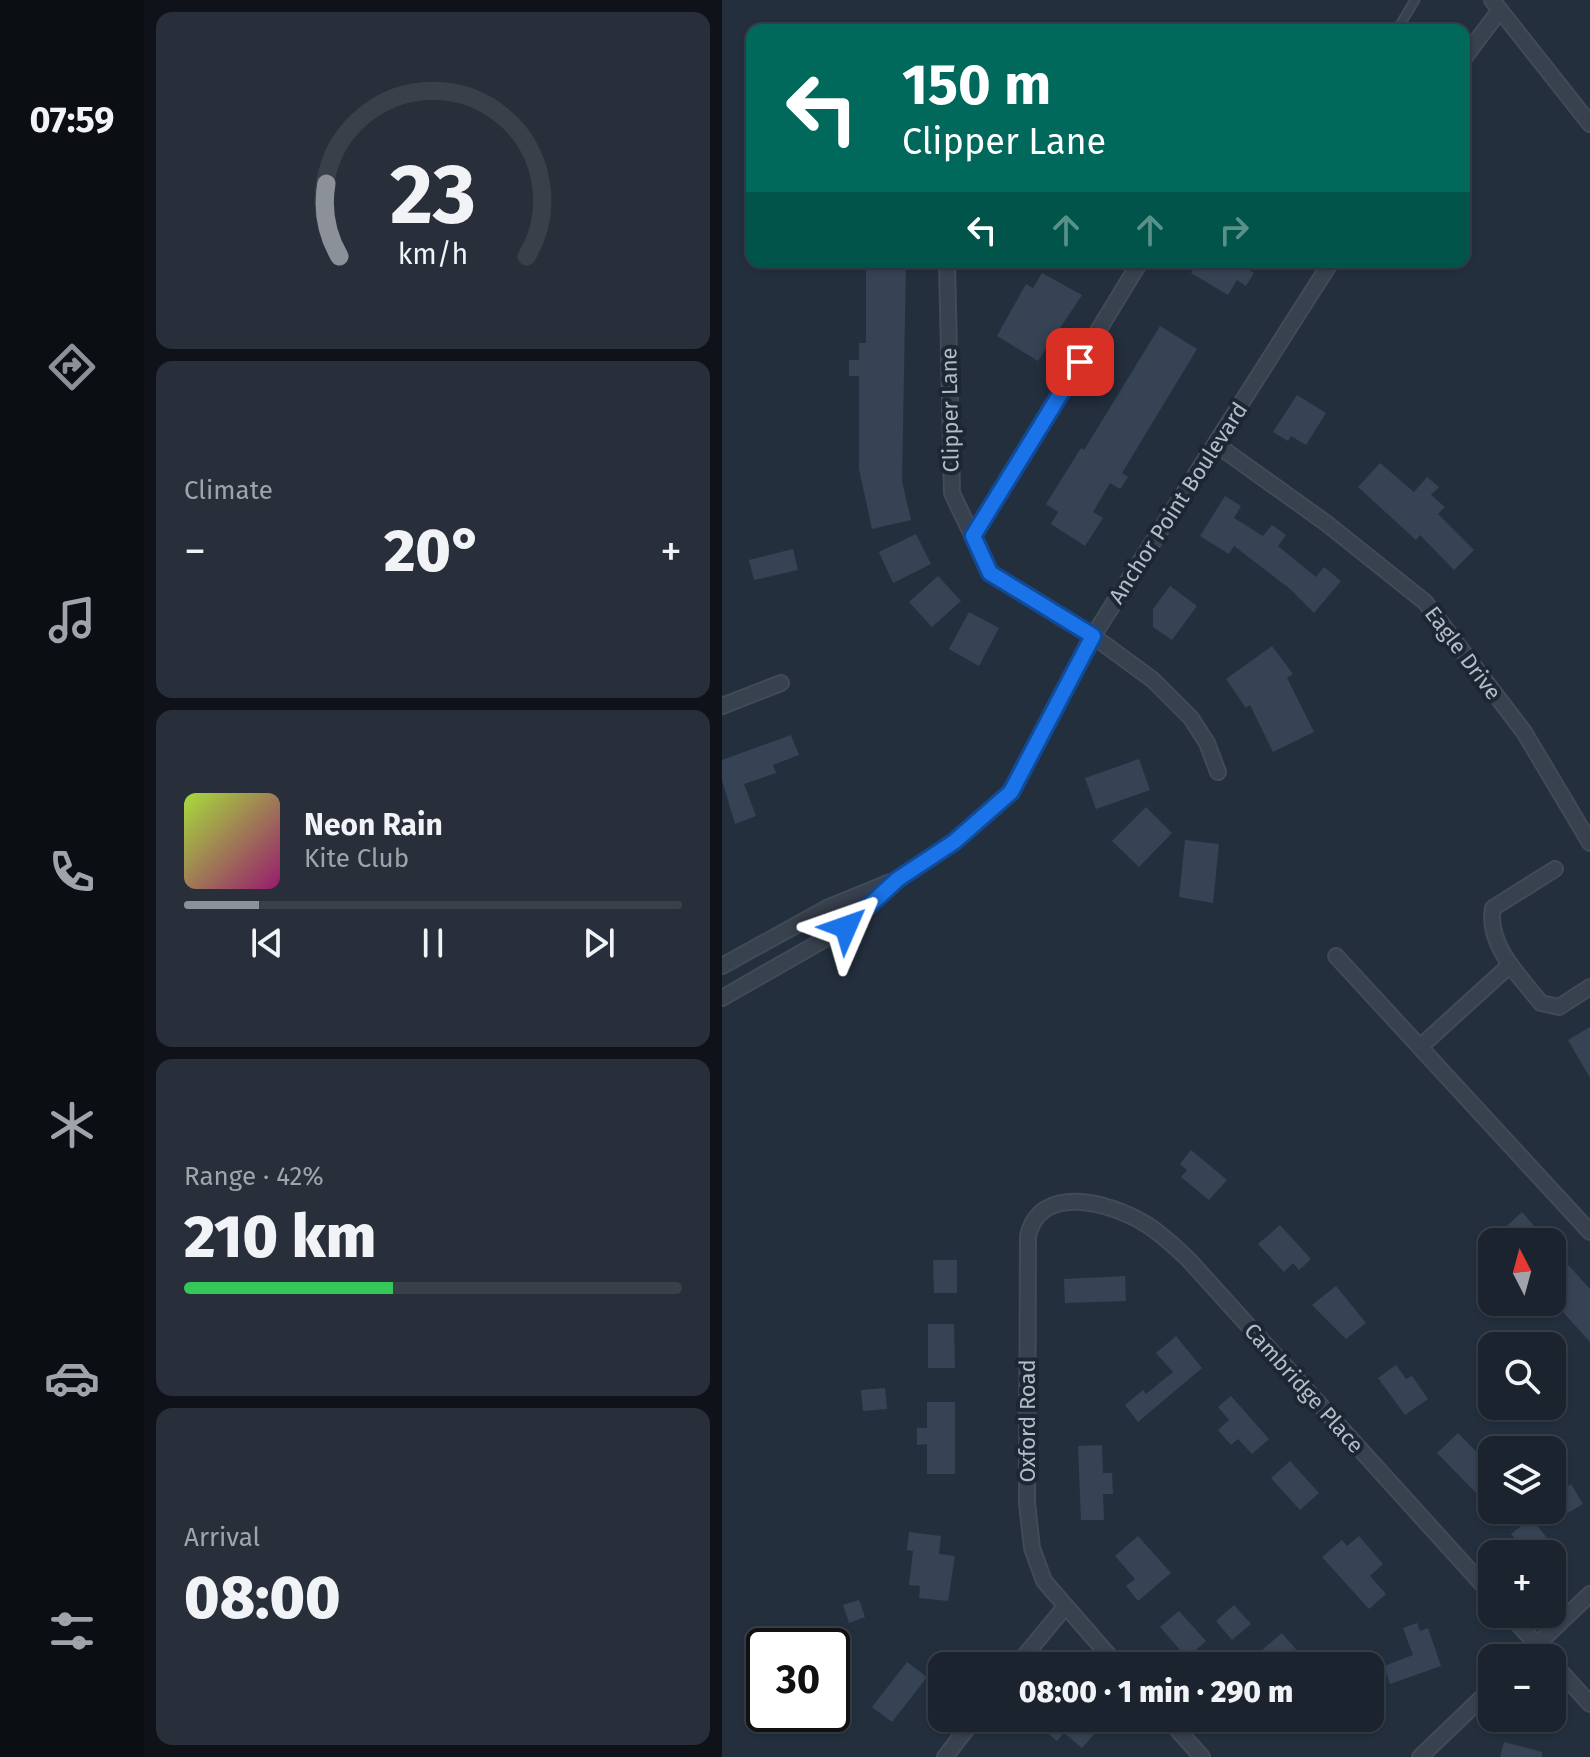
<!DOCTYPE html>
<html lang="en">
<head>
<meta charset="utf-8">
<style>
  :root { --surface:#1b232e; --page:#282f3a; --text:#f1f3f6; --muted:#a0a4aa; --line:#39404a; --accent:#8c9099 }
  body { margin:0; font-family:"Fira Sans",sans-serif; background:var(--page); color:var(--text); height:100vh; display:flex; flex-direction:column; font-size:30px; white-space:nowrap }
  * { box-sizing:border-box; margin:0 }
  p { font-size:26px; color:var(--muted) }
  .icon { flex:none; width:44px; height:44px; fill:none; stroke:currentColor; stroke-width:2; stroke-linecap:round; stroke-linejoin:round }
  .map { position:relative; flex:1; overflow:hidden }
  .side { display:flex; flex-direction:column; gap:12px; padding:12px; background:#0f1319; width:578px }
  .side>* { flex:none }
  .top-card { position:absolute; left:24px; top:24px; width:724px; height:244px; border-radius:16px; box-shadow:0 2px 6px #0004,0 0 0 2px var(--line); background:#00695c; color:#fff; overflow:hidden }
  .needle { width:52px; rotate:354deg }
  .controls { position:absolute; left:756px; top:1228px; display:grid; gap:16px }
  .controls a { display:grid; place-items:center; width:88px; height:88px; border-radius:16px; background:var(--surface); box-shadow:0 2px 6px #0004,0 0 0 2px var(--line); font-size:40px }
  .speed { position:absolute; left:24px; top:1628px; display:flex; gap:16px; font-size:40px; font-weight:700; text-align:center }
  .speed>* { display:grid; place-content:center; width:104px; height:104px; border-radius:50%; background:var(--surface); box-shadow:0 2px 6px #0004,0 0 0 2px var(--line); line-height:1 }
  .speed .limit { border:4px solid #111; border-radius:12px; background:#fff; color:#111 }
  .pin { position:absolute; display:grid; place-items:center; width:68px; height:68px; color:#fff; margin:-34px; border-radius:16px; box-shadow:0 4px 12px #0006 }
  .me { position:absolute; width:88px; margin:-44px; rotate:47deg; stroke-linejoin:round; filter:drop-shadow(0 0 6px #0008) }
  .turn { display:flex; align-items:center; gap:28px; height:168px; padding:0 24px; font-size:36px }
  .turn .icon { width:104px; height:104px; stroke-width:2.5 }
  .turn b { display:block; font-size:56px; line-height:68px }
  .lanes { display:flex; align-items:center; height:76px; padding:0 24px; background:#0003; justify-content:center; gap:40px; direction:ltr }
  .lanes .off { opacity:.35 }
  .big { font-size:60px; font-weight:800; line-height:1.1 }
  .side .tile { flex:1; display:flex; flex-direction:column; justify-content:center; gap:12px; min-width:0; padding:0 28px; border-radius:16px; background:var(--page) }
  .side .dial { align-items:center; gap:0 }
  .dial svg { height:208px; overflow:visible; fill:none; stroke:var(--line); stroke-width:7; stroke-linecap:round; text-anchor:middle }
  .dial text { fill:var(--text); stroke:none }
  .song { display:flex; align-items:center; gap:24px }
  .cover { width:96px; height:96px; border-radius:12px; background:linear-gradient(135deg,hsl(80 70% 55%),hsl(320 70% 35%)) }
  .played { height:8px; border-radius:4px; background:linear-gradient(90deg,var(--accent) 15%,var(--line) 15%) }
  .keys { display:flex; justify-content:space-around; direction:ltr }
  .heat { display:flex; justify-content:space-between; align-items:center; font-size:44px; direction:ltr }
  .charge { height:12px; border-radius:6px; background:linear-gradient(90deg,#34c759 42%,var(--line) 0) }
  .trip { position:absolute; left:206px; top:1652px; width:456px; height:80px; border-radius:16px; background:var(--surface); box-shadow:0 2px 6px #0004,0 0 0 2px var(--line); font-weight:800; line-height:80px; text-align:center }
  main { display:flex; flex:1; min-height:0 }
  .tab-bar { display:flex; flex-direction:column; width:144px; justify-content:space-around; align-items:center; background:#0b0e12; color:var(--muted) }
  .tab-bar .icon { width:56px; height:56px }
  .tab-bar .selected { color:var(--accent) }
  .tab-bar b { font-size:36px; color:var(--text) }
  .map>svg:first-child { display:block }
  .building { fill:#364354 }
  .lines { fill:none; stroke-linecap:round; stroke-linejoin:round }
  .lane-casing { stroke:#414a57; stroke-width:11 }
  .street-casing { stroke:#414a57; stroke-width:18 }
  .lane { stroke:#38414e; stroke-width:7 }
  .street { stroke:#38414e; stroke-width:14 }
  .route-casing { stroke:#114b97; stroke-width:20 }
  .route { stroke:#1a73e8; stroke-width:14 }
  .labels { text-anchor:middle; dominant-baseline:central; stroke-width:8; stroke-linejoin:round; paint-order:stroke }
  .street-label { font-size:22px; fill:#b4bcc9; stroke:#1d2633 }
</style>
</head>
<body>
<main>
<nav class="tab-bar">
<b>07:59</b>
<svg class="icon selected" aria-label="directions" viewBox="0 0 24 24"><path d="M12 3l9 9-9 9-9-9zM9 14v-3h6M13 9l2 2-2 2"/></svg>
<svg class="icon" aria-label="music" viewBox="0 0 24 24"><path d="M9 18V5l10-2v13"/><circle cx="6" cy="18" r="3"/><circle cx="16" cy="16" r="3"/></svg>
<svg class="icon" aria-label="phone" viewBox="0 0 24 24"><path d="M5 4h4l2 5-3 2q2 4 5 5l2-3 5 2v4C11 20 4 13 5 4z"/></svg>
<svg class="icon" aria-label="climate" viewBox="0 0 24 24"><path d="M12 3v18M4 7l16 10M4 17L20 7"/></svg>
<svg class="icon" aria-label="car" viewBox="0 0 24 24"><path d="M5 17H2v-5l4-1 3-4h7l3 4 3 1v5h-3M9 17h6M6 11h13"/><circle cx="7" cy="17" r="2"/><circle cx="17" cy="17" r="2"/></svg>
<svg class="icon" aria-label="filters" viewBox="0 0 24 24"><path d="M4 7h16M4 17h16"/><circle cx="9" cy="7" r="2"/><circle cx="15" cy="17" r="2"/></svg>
</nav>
<section class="side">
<div class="tile dial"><svg viewBox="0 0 100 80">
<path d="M14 69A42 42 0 1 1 86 69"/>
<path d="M14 69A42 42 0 0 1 9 41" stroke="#8c9099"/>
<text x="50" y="56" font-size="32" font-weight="700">23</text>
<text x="50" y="72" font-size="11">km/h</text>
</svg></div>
<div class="tile"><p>Climate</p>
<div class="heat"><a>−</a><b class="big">20°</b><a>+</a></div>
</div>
<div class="tile">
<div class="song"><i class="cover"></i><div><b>Neon Rain</b><p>Kite Club</p></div></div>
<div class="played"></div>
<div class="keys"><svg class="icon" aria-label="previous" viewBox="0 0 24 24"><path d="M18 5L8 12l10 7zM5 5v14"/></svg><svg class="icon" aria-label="pause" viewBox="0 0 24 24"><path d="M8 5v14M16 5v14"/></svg><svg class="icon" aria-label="next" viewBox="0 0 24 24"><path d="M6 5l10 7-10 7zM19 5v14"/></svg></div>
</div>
<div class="tile"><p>Range · 42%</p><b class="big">210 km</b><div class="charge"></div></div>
<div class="tile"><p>Arrival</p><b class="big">08:00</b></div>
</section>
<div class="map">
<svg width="868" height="1757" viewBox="0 0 868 1757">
  <rect width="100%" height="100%" fill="#242f3e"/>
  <g class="building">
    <path d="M144 262H184L180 481 189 520 150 529 137 469V376H127V360H137V343H144Z"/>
    <path d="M476 262H514L532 273 524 286 515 280 506 295 469 273Z"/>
    <path d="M320 273 360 295 316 361 275 336 304 284 311 288Z"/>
    <path d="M438 326 475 349 400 473 406 477 398 489 388 483 371 512 381 518 363 546 329 524 336 512 324 504 359 448 362 450Z"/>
    <path d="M575 395 604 413 584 445 569 436 566 441 551 432Z"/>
    <path d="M658 463 692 492 705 477 717 487 709 495 723 507 716 514 752 550 732 570 698 535 694 540 636 487Z"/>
    <path d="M503 496 519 506 512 518 541 536 550 525 564 535 556 546 594 577 602 567 619 581 592 613 568 589 512 546 507 554 478 536Z"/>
    <path d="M194 534 209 564 171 583 157 552Z"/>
    <path d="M71 549 76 570 32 580 27 560Z"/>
    <path d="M216 576 239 601 210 627 187 602Z"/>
    <path d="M448 586 475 606 450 640 431 627V609Z"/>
    <path d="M247 612 277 628 257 666 227 649Z"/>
    <path d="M550 646 571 674 565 678 592 732 551 752 528 705 524 708 504 679Z"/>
    <path d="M69 735 77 755 51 765 54 773 22 784 34 816 13 824 0 780V760Z"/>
    <path d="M417 759 428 790 374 809 363 778Z"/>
    <path d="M424 807 450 833 417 867 390 841Z"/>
    <path d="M463 840 497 844 491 903 457 897Z"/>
    <path d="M868 1027V1078L846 1040Z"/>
    <path d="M469 1150 505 1180 487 1200 459 1177 465 1170 458 1164Z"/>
    <path d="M800 1212 826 1242H767Z"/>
    <path d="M558 1225 589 1259 577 1270 571 1263 562 1272 536 1244Z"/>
    <path d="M830 1247 868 1289V1342L830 1300Z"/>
    <path d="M211 1260H235V1293H212Z"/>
    <path d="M403 1276 404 1301 343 1303 342 1279Z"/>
    <path d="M614 1286 644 1323 624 1339 590 1305Z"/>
    <path d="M206 1324H232L233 1368H206Z"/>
    <path d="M454 1336 480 1368 416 1422 403 1405 421 1390 424 1394 451 1372 434 1353Z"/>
    <path d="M674 1365 684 1379 690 1376 706 1399 683 1415 656 1378Z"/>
    <path d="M163 1388 165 1409 141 1411 139 1390Z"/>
    <path d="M509 1396 547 1439 530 1454 516 1439 509 1445 496 1430 507 1420 496 1407Z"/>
    <path d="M205 1402H233V1474H205V1444L195 1445V1428H205Z"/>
    <path d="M736 1433 770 1468V1487L759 1498 715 1453Z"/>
    <path d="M380 1445 381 1473H390L391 1494H381L382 1520H359L356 1446Z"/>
    <path d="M568 1461 597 1493 578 1510 549 1478Z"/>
    <path d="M849 1484 861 1504 844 1514 832 1493Z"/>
    <path d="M809 1518 838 1554H805L789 1534Z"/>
    <path d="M187 1532 219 1536 217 1554 233 1556 226 1601 197 1598 198 1586 187 1585 191 1551 185 1550Z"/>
    <path d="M416 1536 449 1573 416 1601 404 1586 413 1579 393 1556Z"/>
    <path d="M637 1536 661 1564 648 1576 664 1594 647 1609 600 1557 620 1540 625 1546Z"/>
    <path d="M137 1600 143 1617 127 1623 121 1605Z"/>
    <path d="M512 1605 529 1624 510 1640 494 1621Z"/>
    <path d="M457 1611 484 1641 465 1658 438 1627Z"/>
    <path d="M695 1623 698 1631 706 1628 719 1666 668 1684 662 1666 691 1655 681 1628Z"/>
    <path d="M560 1633 578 1654 564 1666H555L541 1649Z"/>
    <path d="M185 1662 205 1677 170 1722 150 1707Z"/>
    <path d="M324 1718H360L375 1731 360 1748 342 1733 335 1741 317 1726Z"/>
    <path d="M782 1742 820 1752V1757H778Z"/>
  </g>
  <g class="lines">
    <g class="lane-casing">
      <path id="lane" d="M675 30 693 0"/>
    </g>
    <g class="street-casing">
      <g id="street">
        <path d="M770 0 868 124"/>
        <path d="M742 58 778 10"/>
        <path d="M225 262 230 493 268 573 371 636 431 680 469 718 485 743 496 772"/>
        <path d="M495 445 604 523 703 602 802 732 868 843"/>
        <path d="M251 536 418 262"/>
        <path d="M0 706 59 683"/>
        <path d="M833 869 771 908C764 944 798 977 819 1003L837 1007 868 987"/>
        <path d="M614 956 868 1232"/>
        <path d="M0 966 107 907 168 882"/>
        <path d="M0 998 124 927 176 879 232 842 289 792 371 636 609 262"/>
        <path d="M698 1047 788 965"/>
        <path d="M787 1614 827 1658"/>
        <path d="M801 1658 868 1594"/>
        <path d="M830 1662 868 1704"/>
        <path d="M294 1666 343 1607"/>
        <path d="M396 1666 322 1581 310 1548 305 1503 306 1236C318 1182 389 1203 422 1223 439 1233 452 1246 466 1259L770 1595"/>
        <path d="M445 1718 480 1757"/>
        <path d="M223 1757 253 1718"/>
        <path d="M698 1757 770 1688"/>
      </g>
    </g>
    <use href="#lane" class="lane"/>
    <use href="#street" class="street"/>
  </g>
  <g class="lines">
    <g class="route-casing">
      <path id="route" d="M124 927 176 879 232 842 289 792 371 636 268 573 251 536 358 362"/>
    </g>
    <use href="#route" class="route"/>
  </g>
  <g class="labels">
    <g class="street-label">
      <text transform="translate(228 410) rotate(-91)">Clipper Lane</text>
      <text transform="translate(456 503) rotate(-57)">Anchor Point Boulevard</text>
      <text transform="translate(741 653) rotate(53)">Eagle Drive</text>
      <text transform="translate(582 1388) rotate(48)">Cambridge Place</text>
      <text transform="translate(305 1421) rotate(-90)">Oxford Road</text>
    </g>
  </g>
</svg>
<div class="controls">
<a><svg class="needle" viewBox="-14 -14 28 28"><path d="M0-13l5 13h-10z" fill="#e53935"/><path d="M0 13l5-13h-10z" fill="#a0a4aa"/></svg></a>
<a><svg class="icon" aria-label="search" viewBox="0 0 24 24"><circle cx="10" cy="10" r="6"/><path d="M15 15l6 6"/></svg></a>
<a><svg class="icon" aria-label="layers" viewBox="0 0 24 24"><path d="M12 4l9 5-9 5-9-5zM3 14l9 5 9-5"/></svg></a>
<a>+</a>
<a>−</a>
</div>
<div class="speed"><div class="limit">30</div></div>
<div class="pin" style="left:358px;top:362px;background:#d93025"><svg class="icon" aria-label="arrive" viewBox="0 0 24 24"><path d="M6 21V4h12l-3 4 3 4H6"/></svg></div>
<svg class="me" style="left:124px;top:927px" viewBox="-20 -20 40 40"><path d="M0-17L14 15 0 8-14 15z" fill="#1a73e8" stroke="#fff" stroke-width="4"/></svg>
<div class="trip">08:00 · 1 min · 290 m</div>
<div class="top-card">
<div class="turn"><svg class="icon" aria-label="left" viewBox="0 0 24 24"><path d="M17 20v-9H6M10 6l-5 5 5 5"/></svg><div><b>150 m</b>Clipper Lane</div></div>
<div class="lanes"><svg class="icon" aria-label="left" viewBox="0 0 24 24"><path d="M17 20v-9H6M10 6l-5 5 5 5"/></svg><svg class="icon off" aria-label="ahead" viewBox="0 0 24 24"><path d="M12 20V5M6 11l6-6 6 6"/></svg><svg class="icon off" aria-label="ahead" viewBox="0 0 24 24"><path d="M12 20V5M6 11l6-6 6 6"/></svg><svg class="icon off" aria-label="right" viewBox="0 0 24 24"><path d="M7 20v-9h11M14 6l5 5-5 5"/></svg></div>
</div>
</div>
</main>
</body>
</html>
